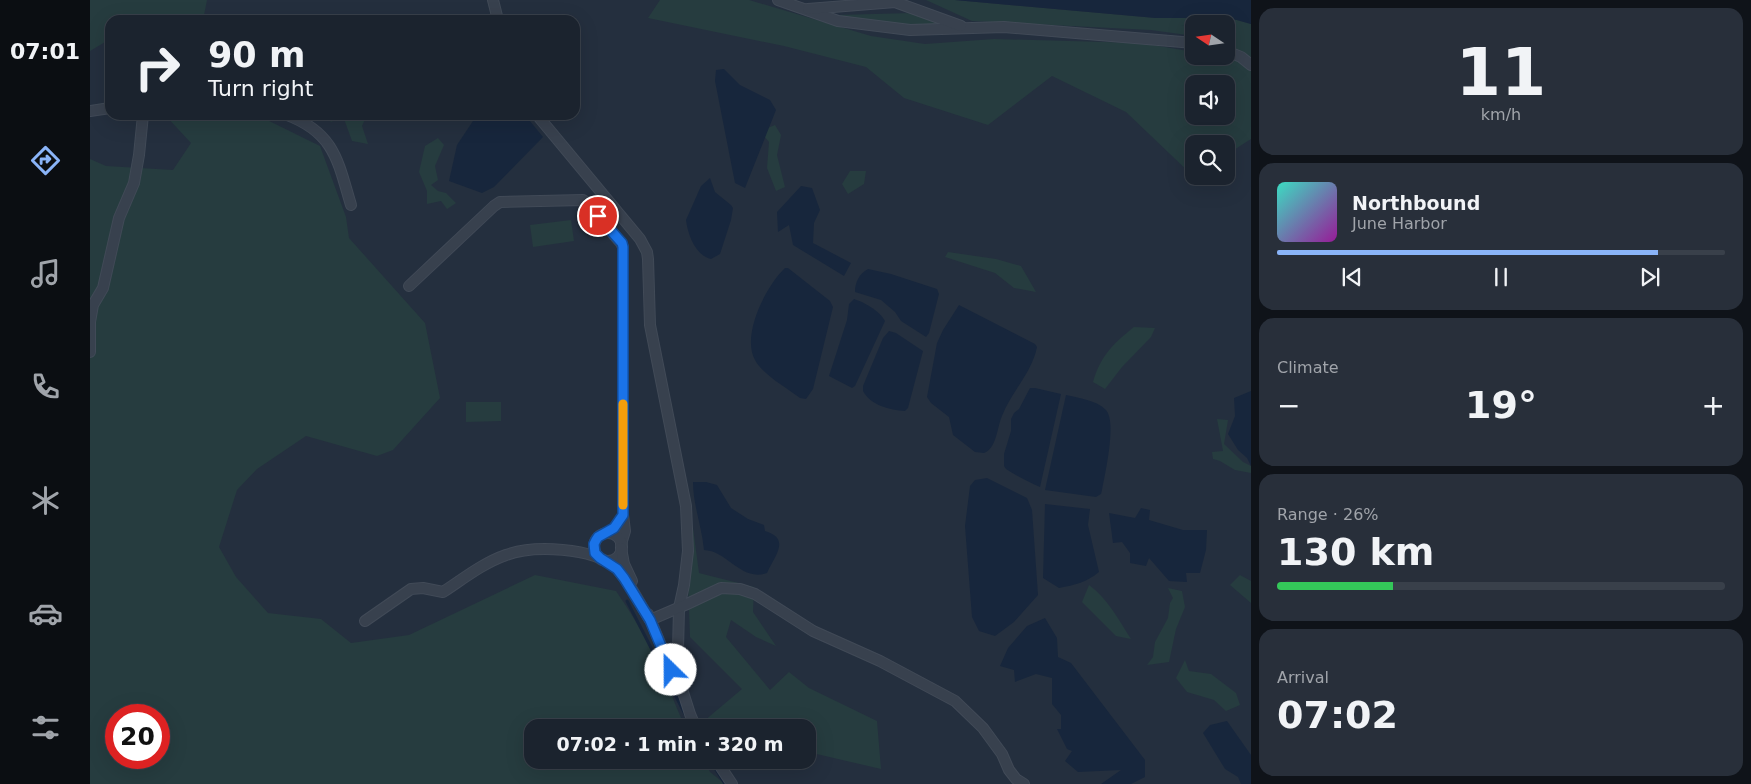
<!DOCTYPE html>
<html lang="en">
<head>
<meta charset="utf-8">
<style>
  :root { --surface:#1b232e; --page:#282f3a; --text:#f1f3f6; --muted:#a0a4aa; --line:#39404a; --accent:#8ab4f8 }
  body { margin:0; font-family:"DejaVu Sans",sans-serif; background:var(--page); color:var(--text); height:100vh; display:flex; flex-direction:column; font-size:19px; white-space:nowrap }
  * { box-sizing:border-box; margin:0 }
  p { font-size:16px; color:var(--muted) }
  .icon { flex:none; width:28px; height:28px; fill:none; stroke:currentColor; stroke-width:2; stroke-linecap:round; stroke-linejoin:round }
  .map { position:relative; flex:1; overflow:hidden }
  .side { display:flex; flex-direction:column; gap:8px; padding:8px; background:#0f1319; width:500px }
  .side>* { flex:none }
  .top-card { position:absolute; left:15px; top:15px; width:475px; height:105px; border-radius:15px; box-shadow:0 5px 20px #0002,0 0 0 1px var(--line); background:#1b232e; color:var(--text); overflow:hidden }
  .needle { width:32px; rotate:283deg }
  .buttons { position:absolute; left:1095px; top:15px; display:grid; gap:10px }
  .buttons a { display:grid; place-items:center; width:50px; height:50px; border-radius:10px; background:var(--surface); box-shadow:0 5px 20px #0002,0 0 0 1px var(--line); font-size:25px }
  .speed { position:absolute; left:15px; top:704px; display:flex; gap:10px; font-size:25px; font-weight:700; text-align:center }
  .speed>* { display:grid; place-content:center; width:65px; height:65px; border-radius:50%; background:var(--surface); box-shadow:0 5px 20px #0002,0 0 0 1px var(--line); line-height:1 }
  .speed .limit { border:8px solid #d22; background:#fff; color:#111 }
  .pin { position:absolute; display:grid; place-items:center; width:42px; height:42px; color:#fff; margin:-21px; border:2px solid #fff; border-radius:50%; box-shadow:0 1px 5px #0007 }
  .me { position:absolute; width:55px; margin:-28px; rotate:337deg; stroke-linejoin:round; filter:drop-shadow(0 0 4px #0008) }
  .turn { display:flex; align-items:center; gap:18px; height:105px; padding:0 20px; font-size:22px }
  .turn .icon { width:65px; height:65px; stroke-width:2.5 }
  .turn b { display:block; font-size:35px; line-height:42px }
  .big { font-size:38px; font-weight:600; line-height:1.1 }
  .side .widget { flex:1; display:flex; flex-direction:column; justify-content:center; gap:8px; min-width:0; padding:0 18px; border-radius:15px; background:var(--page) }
  .side .dial { align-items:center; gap:0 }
  .dial b { font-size:65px; line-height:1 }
  .song { display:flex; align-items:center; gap:15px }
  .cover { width:60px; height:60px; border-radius:8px; background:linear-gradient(135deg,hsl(170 70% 55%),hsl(300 70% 35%)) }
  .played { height:5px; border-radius:2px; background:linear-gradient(90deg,var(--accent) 85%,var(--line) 85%) }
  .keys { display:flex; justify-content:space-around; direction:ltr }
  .heat { display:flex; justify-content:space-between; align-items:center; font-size:28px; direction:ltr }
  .charge { height:8px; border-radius:4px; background:linear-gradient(90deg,#34c759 26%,var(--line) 0) }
  .trip { position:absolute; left:434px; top:719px; width:292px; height:50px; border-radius:15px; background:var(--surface); box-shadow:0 5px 20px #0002,0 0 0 1px var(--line); font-weight:600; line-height:50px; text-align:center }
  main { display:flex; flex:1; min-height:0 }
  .tab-bar { display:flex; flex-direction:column; width:90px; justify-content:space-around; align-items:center; background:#0b0e12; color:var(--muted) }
  .tab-bar .icon { width:35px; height:35px }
  .tab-bar .selected { color:var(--accent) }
  .tab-bar b { font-size:22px; color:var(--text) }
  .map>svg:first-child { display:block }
  .green { fill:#263c3f; fill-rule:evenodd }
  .water { fill:#17263c }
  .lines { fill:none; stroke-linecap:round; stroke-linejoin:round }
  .stream { stroke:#17263c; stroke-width:3 }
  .minor-casing { stroke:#414a57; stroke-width:12 }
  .minor { stroke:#38414e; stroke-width:10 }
  .route-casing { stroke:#114b97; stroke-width:12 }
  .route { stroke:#1a73e8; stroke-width:9 }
  .slow { stroke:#f59e0b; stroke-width:9 }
</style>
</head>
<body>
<main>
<nav class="tab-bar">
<b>07:01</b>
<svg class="icon selected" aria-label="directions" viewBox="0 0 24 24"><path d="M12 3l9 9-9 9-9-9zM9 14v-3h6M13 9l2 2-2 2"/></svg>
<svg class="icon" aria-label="music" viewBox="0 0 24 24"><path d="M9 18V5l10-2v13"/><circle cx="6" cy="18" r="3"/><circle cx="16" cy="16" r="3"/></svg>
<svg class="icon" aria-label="phone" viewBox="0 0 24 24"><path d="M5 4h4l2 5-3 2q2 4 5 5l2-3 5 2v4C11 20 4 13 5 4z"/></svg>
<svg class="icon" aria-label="climate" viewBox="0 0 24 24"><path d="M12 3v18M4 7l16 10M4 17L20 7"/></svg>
<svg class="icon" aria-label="car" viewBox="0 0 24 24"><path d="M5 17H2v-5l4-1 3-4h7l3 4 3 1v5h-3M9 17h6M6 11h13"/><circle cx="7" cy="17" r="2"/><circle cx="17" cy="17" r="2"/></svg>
<svg class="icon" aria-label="filters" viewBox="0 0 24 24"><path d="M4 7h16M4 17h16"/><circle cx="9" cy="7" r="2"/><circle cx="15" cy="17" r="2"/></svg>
</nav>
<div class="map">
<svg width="1161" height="784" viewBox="0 0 1161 784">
  <rect width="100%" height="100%" fill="#242f3e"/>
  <g class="green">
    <path d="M0 0H117L113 20H20V39L0 51Z"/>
    <path d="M570 0H659L781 36 835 44 904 39 1051 43 1104 52V56H1119L1137 62 1131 59 1132 56H1136V24H1104V28L1091 25 1104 29V36L1061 30 882 21 836 0H865L1066 18H1131L1147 20 1161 24V139L1136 155V144H1104L1103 176 1036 112 962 76 898 125 814 98 776 67 694 46 558 18ZM1104 84H1136V116H1104Z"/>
    <path d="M822 13 856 26C819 25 782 23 746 15Z"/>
    <path d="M75 115H167L230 146 256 217 259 238 335 323 350 398 303 450 287 456 216 436 167 469 147 490 129 547 146 577 178 613 231 619 261 643 319 635 445 575 526 591C547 621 565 654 579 688 584 701 589 715 596 727L442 728V760H614L620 772 635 784H0V159L16 166 83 170 101 143ZM26 715H69V758H26Z"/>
    <path d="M236 115H277L272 126 278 144 262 141 253 116 241 122Z"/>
    <path d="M685 125 691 135 687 155 695 187 686 191 677 168 679 142 670 131Z"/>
    <path d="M348 138 354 145 345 166 348 180 341 185 348 191 356 193 366 203 357 209 351 201 337 204V191L329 172 335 146Z"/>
    <path d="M760 171H776L774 184 758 194 752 184Z"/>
    <path d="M481 220 484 241 443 247 440 225Z"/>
    <path d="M858 252 906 259 931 266 946 292 924 288 905 273 855 257Z"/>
    <path d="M1044 327 1065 328 1061 337 1032 367 1015 389 1003 382C1011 355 1023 344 1044 327Z"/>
    <path d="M376 402H411V421L376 422Z"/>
    <path d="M1127 419 1138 420 1134 444 1153 462 1161 466V473L1145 470 1130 461 1123 459 1122 452 1133 451Z"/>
    <path d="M603 528 609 573 664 587 663 612 686 646 666 637 641 620 636 637 680 690 699 672 719 688 787 721 791 769 718 752V728L690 727 686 723 680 727H619L614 721 652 689 600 637 598 583Z"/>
    <path d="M1150 575 1161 581V603L1140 585Z"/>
    <path d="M999 585C1018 599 1028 619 1041 639L1026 636 992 602Z"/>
    <path d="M1078 588 1092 591 1095 607 1086 629 1079 662 1057 665 1063 657 1065 642 1078 618 1080 603 1083 598Z"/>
    <path d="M1095 660 1099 671 1121 674 1146 693 1150 705 1136 711 1124 700 1097 692 1086 678Z"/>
  </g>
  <g class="water">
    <path d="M865 0H1161V24L1147 20 1131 18H1066Z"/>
    <path d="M634 69 650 85 680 100 686 110 655 188 645 183 625 81 626 70Z"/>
    <path d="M387 115H435L453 137 404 187 392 193 359 181 367 145Z"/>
    <path d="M620 178 625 192 641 205 643 208 641 220 630 254 621 259C605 255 598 235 596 220L611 186Z"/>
    <path d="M711 186 722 188 730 210 724 223 723 243 761 263 754 276 703 245 699 225 688 232 687 212Z"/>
    <path d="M695 268H698L740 301 743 307 723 389 716 399 710 398C697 388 673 375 665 360 651 335 676 286 695 268Z"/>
    <path d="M778 269 801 274 847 289 849 294 839 333 836 337 811 321 805 312 791 300 765 292C765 282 769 274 778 269Z"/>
    <path d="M764 299C774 302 790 311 795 321L765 386 762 388 739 376 757 320 759 304Z"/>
    <path d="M869 305 945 344 947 347C942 373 921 392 912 416 907 427 907 448 894 453L885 452 863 435 859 417 841 403 837 397 847 343 853 330Z"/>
    <path d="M799 331 806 333 833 351 818 408 815 411C800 410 780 405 773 391V386L793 338Z"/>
    <path d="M940 388H945L971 394 950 487C938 482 927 476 916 469L914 466V454L921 431V419L924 413 929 409Z"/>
    <path d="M1161 391V466L1157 458 1148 450 1138 434 1145 416 1144 398Z"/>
    <path d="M976 395C989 398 1006 400 1016 410 1027 422 1015 474 1012 490L1011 494 1006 497 955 490Z"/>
    <path d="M897 478 937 498 942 510 948 595 924 622 905 636 889 631 882 617 875 526 880 486 885 480Z"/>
    <path d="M603 482H616L627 485 641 508 658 519 674 525 675 531C701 539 685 555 677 573 651 582 638 551 614 550 612 527 603 505 603 482Z"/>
    <path d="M955 504 1000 509 998 525 1009 572C997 582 985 585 969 588L953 578Z"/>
    <path d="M1051 508 1060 510 1059 520 1093 530H1117L1116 550 1110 573H1096L1097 582 1079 581 1059 558 1056 566 1040 563V553L1032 542 1023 543 1019 513 1045 518Z"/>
    <path d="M955 618 967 638 968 657 981 663 1055 760V777L1041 784H1011L1031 770 988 772 975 761 982 751 977 749 967 729H971V715L962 704V678L946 674 925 682 924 670 910 666 918 648 937 626Z"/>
    <path d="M1137 721 1161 755V784H1151L1148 777 1135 769 1113 733 1120 725Z"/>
  </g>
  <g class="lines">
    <g class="stream">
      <path d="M537 601 595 714"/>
      <path d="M620 760 635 784"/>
    </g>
    <g class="minor-casing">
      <g id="minor">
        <path d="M403 0 408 20"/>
        <path d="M688 0 748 21 820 30 914 27 1104 43"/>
        <path d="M718 9 805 2 871 26"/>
        <path d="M1136 51 1151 57 1161 65"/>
        <path d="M0 111 20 108"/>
        <path d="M197 115C245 133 248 162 261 205"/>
        <path d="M447 115 550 239 557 252 558 259 560 325 596 506 598 551 594 585 589 608 588 650 592 689 600 714 606 728"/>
        <path d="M319 286 404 206 410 202 493 200 496 202 531 243 533 247V515L535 531 531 544"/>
        <path d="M0 352V322L3 305 13 288 29 218 44 183 49 155 53 115"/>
        <circle cx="518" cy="547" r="14"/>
        <path d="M531 548 534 564 542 581"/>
        <path d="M558 614 587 684"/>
        <path d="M560 620 595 605 631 588 650 589 665 594 723 631 790 661 865 701 893 728 912 754 919 770 926 779 934 784"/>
        <path d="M275 621 321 589 333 588 353 592C373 579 393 563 416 555 443 545 503 547 526 568 540 582 549 603 560 620"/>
        <path d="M626 760 642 784"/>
      </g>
    </g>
    <use href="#minor" class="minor"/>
  </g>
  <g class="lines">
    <g class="route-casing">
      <path id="route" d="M508 216 532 243 533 247V515L524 528 508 537 506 540 504 544 505 553 510 558 527 569 534 578 560 620 581 670"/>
    </g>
    <use href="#route" class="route"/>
    <path class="slow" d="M533 505V404"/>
  </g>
</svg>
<div class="buttons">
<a><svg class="needle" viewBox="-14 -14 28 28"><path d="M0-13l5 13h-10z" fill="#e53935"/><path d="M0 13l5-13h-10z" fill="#a0a4aa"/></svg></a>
<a><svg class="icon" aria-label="sound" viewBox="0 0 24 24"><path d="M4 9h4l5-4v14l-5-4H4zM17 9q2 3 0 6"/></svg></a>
<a><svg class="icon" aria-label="search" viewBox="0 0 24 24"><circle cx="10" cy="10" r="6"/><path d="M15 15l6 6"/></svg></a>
</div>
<div class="speed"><div class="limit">20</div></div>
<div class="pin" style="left:508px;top:216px;background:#d93025"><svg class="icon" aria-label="arrive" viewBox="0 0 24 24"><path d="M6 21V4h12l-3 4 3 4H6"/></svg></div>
<svg class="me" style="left:581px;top:670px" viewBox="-20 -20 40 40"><circle r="19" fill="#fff"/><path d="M0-13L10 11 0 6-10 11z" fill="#1a73e8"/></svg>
<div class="trip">07:02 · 1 min · 320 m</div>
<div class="top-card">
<div class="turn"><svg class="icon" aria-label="right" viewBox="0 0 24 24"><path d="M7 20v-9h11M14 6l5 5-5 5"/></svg><div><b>90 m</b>Turn right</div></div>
</div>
</div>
<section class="side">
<div class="widget dial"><b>11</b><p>km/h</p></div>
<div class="widget">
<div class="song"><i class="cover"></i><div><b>Northbound</b><p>June Harbor</p></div></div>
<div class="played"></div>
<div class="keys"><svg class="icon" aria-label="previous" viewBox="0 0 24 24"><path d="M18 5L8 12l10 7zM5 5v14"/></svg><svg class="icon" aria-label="pause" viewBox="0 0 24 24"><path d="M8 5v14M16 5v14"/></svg><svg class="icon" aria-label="next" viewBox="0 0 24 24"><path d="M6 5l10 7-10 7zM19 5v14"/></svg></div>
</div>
<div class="widget"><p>Climate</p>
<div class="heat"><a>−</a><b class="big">19°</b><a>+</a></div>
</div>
<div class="widget"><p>Range · 26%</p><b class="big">130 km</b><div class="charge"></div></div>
<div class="widget"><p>Arrival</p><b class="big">07:02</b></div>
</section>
</main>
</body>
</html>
